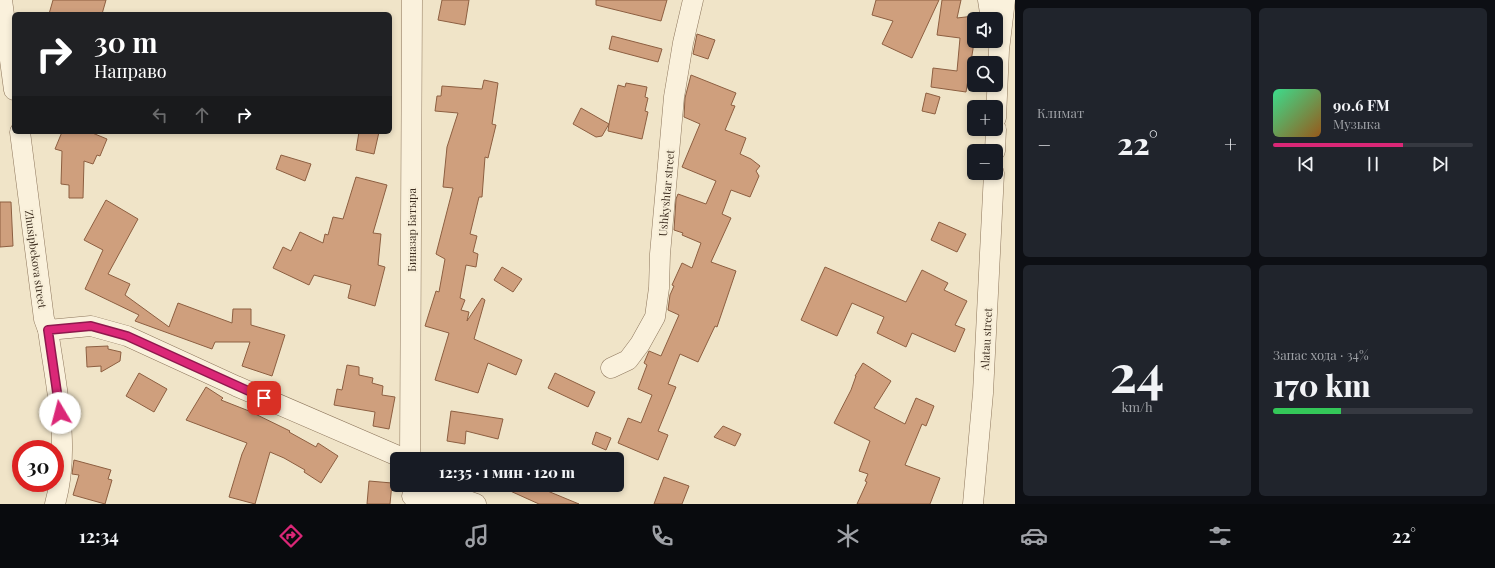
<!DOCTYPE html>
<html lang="ru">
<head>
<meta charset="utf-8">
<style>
  :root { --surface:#171b24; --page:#20242c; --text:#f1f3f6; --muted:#9ea1a6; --line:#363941; --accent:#db2777 }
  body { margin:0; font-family:"Playfair Display",serif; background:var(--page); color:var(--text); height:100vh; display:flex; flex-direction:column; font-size:15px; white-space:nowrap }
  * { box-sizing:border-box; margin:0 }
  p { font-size:13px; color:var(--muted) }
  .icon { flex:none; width:22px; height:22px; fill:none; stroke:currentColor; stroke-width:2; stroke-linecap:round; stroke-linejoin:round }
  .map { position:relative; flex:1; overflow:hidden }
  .side { display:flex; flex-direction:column; gap:8px; padding:8px; background:#0d0f14; width:480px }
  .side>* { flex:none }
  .guide { position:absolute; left:12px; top:12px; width:380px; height:122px; border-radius:6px; box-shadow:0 2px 6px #0003; background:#202124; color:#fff; overflow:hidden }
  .buttons { position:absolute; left:967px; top:12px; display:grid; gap:8px }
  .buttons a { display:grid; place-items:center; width:36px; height:36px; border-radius:6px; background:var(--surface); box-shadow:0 2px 6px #0003; font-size:20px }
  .speed { position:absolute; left:12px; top:440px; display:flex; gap:8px; font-size:20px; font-weight:700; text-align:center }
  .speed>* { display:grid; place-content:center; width:52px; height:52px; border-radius:50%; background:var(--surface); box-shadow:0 2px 6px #0003; line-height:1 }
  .speed .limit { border:6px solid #d22; background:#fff; color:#111 }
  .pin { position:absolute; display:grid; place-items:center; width:34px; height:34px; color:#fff; margin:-17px; border-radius:8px; box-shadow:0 2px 6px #0006 }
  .me { position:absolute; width:44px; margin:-22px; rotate:352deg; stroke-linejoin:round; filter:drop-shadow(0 0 3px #0008) }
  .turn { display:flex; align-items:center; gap:14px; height:84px; padding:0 16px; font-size:18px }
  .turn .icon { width:52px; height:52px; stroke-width:2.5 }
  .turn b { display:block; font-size:28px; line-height:34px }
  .lanes { display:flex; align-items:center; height:38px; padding:0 16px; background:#0003; justify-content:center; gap:20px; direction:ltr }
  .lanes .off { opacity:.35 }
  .big { font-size:30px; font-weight:800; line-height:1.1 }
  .side .tile { flex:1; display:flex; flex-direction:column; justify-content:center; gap:6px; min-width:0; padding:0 14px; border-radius:6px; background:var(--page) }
  .side .dial { align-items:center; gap:0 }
  .dial b { font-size:52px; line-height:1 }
  .song { display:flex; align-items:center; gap:12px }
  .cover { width:48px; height:48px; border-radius:6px; background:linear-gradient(135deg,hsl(150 70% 55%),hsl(30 70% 35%)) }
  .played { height:4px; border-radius:2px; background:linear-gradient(90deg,var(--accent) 65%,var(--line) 65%) }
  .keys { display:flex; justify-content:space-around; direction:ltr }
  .heat { display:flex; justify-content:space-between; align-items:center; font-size:22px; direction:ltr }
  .charge { height:6px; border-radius:3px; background:linear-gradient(90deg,#34c759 34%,var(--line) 0) }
  .side .tiles { flex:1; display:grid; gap:8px; grid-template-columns:repeat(2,1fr) }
  .trip { position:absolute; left:390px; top:452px; width:234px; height:40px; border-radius:6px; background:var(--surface); box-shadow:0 2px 6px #0003; font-weight:800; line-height:40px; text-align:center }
  .dock { display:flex; height:64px; justify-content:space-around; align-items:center; background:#090b0e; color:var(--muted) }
  .dock .icon { width:28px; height:28px }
  .dock .selected { color:var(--accent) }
  .dock b { font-size:18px; color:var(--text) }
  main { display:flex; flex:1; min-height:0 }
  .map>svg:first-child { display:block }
  .building { fill:#cf9f7d; stroke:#8d5f41 }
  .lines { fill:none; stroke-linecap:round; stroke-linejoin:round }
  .minor-casing { stroke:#8d765c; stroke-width:21 }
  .minor { stroke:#faf1dc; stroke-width:20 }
  .route-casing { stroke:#8e194d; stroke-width:10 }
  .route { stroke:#db2777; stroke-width:7 }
  .labels { text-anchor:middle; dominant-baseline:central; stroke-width:4; stroke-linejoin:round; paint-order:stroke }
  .street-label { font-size:11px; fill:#3d2e20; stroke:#f7eed8 }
</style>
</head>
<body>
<main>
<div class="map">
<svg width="1015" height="504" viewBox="0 0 1015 504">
  <rect width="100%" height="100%" fill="#f0e4c8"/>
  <g class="building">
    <path d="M53 0H106L102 14H49Z"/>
    <path d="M442 0H469L465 25 438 20Z"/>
    <path d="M596 0H667L661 21 596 5Z"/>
    <path d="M876 0H939L912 58 882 44 893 21 872 15Z"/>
    <path d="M942 0H961L957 18 974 16 973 49 966 92 931 87 933 68 957 71 960 38 937 35Z"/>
    <path d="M697 34 715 40 708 59 693 54Z"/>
    <path d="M612 36 662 49 658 62 609 49Z"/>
    <path d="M691 75 736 93 731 105 735 106 725 130 746 138 740 154 751 159 760 166 756 171 759 176 750 197 731 190 722 214 731 218 711 262 736 271 717 327 715 326 698 362 680 354 668 384 676 387 658 431 668 435 658 460 618 443 628 418 641 423 652 395 638 389 647 365 644 363 649 351 661 356 679 315 668 310 670 295 674 286 672 285 682 263 692 268 701 243 682 235 683 233 674 230 676 199 678 194 706 204 716 181 682 167 700 124 684 117 685 98Z"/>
    <path d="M484 80 498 83 492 124 496 125 488 158 485 157 482 197H479L470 234 477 236 473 252 478 254 476 267 466 265 460 298 465 300 461 310 469 312 467 321 482 298 485 300 474 339 522 360 516 375 488 363 478 393 435 380 449 333 425 326 436 291 439 292 445 259 436 254 453 188 443 187 447 147 458 113 435 111 437 96H441L442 86 482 89Z"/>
    <path d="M626 83 647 87 645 97 648 98 645 111 648 112 642 139 608 131 609 124 602 136 596 137 573 124 581 108 609 124 618 85 625 87Z"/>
    <path d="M926 93 940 97 935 114 922 111Z"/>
    <path d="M62 132H90L107 139 100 156 97 155 93 164 84 161 83 198H69V185L61 184 62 151 55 149Z"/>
    <path d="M359 132H379L374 154 356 150Z"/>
    <path d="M281 155 311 164 305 181 276 169Z"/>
    <path d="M356 177 387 185 373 233 381 234 378 265 385 267 375 306 348 298 351 285 314 275 309 285 273 268 283 247 291 251 300 232 323 243 325 234 328 235 333 217 343 219Z"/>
    <path d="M106 200 138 219 108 274 130 284 125 295 169 327 178 303 232 323 233 309H251V325L285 335 272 376 242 366 250 342H215L212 349 135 321 139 315 85 289 103 250 84 240Z"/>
    <path d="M0 202H11L13 246 0 247Z"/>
    <path d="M939 222 966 234 957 252 931 240Z"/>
    <path d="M502 267 522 279 513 292 494 280Z"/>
    <path d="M825 267 906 302 922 270 948 283 944 290 967 301 955 325 965 329 955 352 912 333 906 347 877 333 884 317 852 303 837 336 801 320Z"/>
    <path d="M108 346V349L121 352 120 361 101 372V366L87 367 86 347Z"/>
    <path d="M863 363 891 381 874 408 905 424 916 398 934 406 926 426 922 424 905 465 940 478 930 504H857L867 482 865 481 868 474 859 471 870 441 834 423 851 390 856 376H855Z"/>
    <path d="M347 365 359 367V375L373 378 372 383 383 386 382 395 395 397 389 429 373 426 375 412 334 405 337 389 342 390Z"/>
    <path d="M139 373 167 389 154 412 126 396Z"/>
    <path d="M555 373 595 392 588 407 548 388Z"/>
    <path d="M206 387 223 398 221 400 249 411 290 431 289 432 316 447 318 443 338 456 321 483 304 472 305 470 284 458 270 452 255 504 229 497 242 454 247 443 186 420Z"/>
    <path d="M451 411 503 419 498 439 466 431 465 444 447 441Z"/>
    <path d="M723 426 741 434 735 446 714 437Z"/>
    <path d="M596 432 611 438 606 450 592 444Z"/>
    <path d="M74 460 111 470 108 479 112 480 105 504 73 495 79 475 72 474Z"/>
    <path d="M664 477 689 486 682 504H654Z"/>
    <path d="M369 481 392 483 390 504H367Z"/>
    <path d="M497 485H533L579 504H539Z"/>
  </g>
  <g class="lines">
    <g class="minor-casing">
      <g id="minor">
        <path d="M2 0 14 90"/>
        <path d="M988 0 991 19"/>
        <path d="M996 118 999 50 1005 0"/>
        <path d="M20 132 44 319 48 330C56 387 71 448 55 504"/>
        <path d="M995 151 996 129"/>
        <path d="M48 330 91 326 127 336 236 386 405 459"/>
        <path d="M611 368 628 360 640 344 655 317 659 288 660 254 674 97 683 43 693 0"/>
        <path d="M410 459 412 0"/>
        <path d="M412 496 451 495 476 504"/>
        <path d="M973 504 983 393 994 173"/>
      </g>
    </g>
    <use href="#minor" class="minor"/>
  </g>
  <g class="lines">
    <g class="route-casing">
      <path id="route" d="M60 413 48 330 91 326 127 336 264 398"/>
    </g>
    <use href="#route" class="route"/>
  </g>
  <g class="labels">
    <g class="street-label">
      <text transform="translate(666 193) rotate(-85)">Ushkyshtar street</text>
      <text transform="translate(411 230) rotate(-90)">Биназар Батыра</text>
      <text transform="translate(36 259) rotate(82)">Zhusipbekova street</text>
      <text transform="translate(986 339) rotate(-87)">Alatau street</text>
    </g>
  </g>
</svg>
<div class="buttons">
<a><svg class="icon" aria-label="sound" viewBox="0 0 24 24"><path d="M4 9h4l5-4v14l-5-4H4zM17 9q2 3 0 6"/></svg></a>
<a><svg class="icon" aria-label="search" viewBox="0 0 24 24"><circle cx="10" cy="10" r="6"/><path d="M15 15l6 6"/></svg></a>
<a>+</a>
<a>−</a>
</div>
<div class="speed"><div class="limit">30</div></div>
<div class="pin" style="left:264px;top:398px;background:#d93025"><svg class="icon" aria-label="arrive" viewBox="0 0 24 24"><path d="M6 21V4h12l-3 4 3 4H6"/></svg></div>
<svg class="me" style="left:60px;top:413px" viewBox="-20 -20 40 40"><circle r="19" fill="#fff"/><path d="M0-13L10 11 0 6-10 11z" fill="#db2777"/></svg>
<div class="trip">12:35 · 1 мин · 120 m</div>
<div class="guide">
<div class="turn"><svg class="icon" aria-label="right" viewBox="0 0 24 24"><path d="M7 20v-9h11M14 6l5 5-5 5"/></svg><div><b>30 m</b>Направо</div></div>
<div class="lanes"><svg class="icon off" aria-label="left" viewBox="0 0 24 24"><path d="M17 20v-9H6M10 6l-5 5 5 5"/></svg><svg class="icon off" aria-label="ahead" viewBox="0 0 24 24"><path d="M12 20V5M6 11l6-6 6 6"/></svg><svg class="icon" aria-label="right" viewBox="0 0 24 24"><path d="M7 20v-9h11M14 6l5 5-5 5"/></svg></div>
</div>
</div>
<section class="side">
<div class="tiles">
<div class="tile"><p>Климат</p>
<div class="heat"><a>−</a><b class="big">22°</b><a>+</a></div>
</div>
<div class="tile">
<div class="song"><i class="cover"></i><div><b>90.6 FM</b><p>Музыка</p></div></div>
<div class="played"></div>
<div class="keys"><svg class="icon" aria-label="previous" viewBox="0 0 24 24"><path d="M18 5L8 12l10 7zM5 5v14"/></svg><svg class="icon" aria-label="pause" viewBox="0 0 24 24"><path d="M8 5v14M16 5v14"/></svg><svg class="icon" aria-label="next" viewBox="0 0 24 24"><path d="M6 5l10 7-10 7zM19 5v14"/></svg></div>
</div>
<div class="tile dial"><b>24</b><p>km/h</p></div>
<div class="tile"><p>Запас хода · 34%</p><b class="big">170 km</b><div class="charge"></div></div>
</div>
</section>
</main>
<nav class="dock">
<b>12:34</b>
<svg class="icon selected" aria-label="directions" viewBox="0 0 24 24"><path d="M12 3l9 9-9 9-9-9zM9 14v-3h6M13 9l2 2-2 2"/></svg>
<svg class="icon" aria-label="music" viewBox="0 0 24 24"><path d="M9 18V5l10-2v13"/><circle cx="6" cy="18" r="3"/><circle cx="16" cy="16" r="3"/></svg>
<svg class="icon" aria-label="phone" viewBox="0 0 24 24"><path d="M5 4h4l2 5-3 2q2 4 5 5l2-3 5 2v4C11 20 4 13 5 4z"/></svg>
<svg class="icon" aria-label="climate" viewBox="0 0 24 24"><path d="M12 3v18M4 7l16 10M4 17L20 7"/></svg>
<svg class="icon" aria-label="car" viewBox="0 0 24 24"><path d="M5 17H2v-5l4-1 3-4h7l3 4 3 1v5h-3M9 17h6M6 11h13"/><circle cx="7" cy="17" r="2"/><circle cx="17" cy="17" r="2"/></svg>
<svg class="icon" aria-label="filters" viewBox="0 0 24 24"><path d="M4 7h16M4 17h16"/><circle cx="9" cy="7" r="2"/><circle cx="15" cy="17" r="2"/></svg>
<b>22°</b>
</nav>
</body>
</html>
